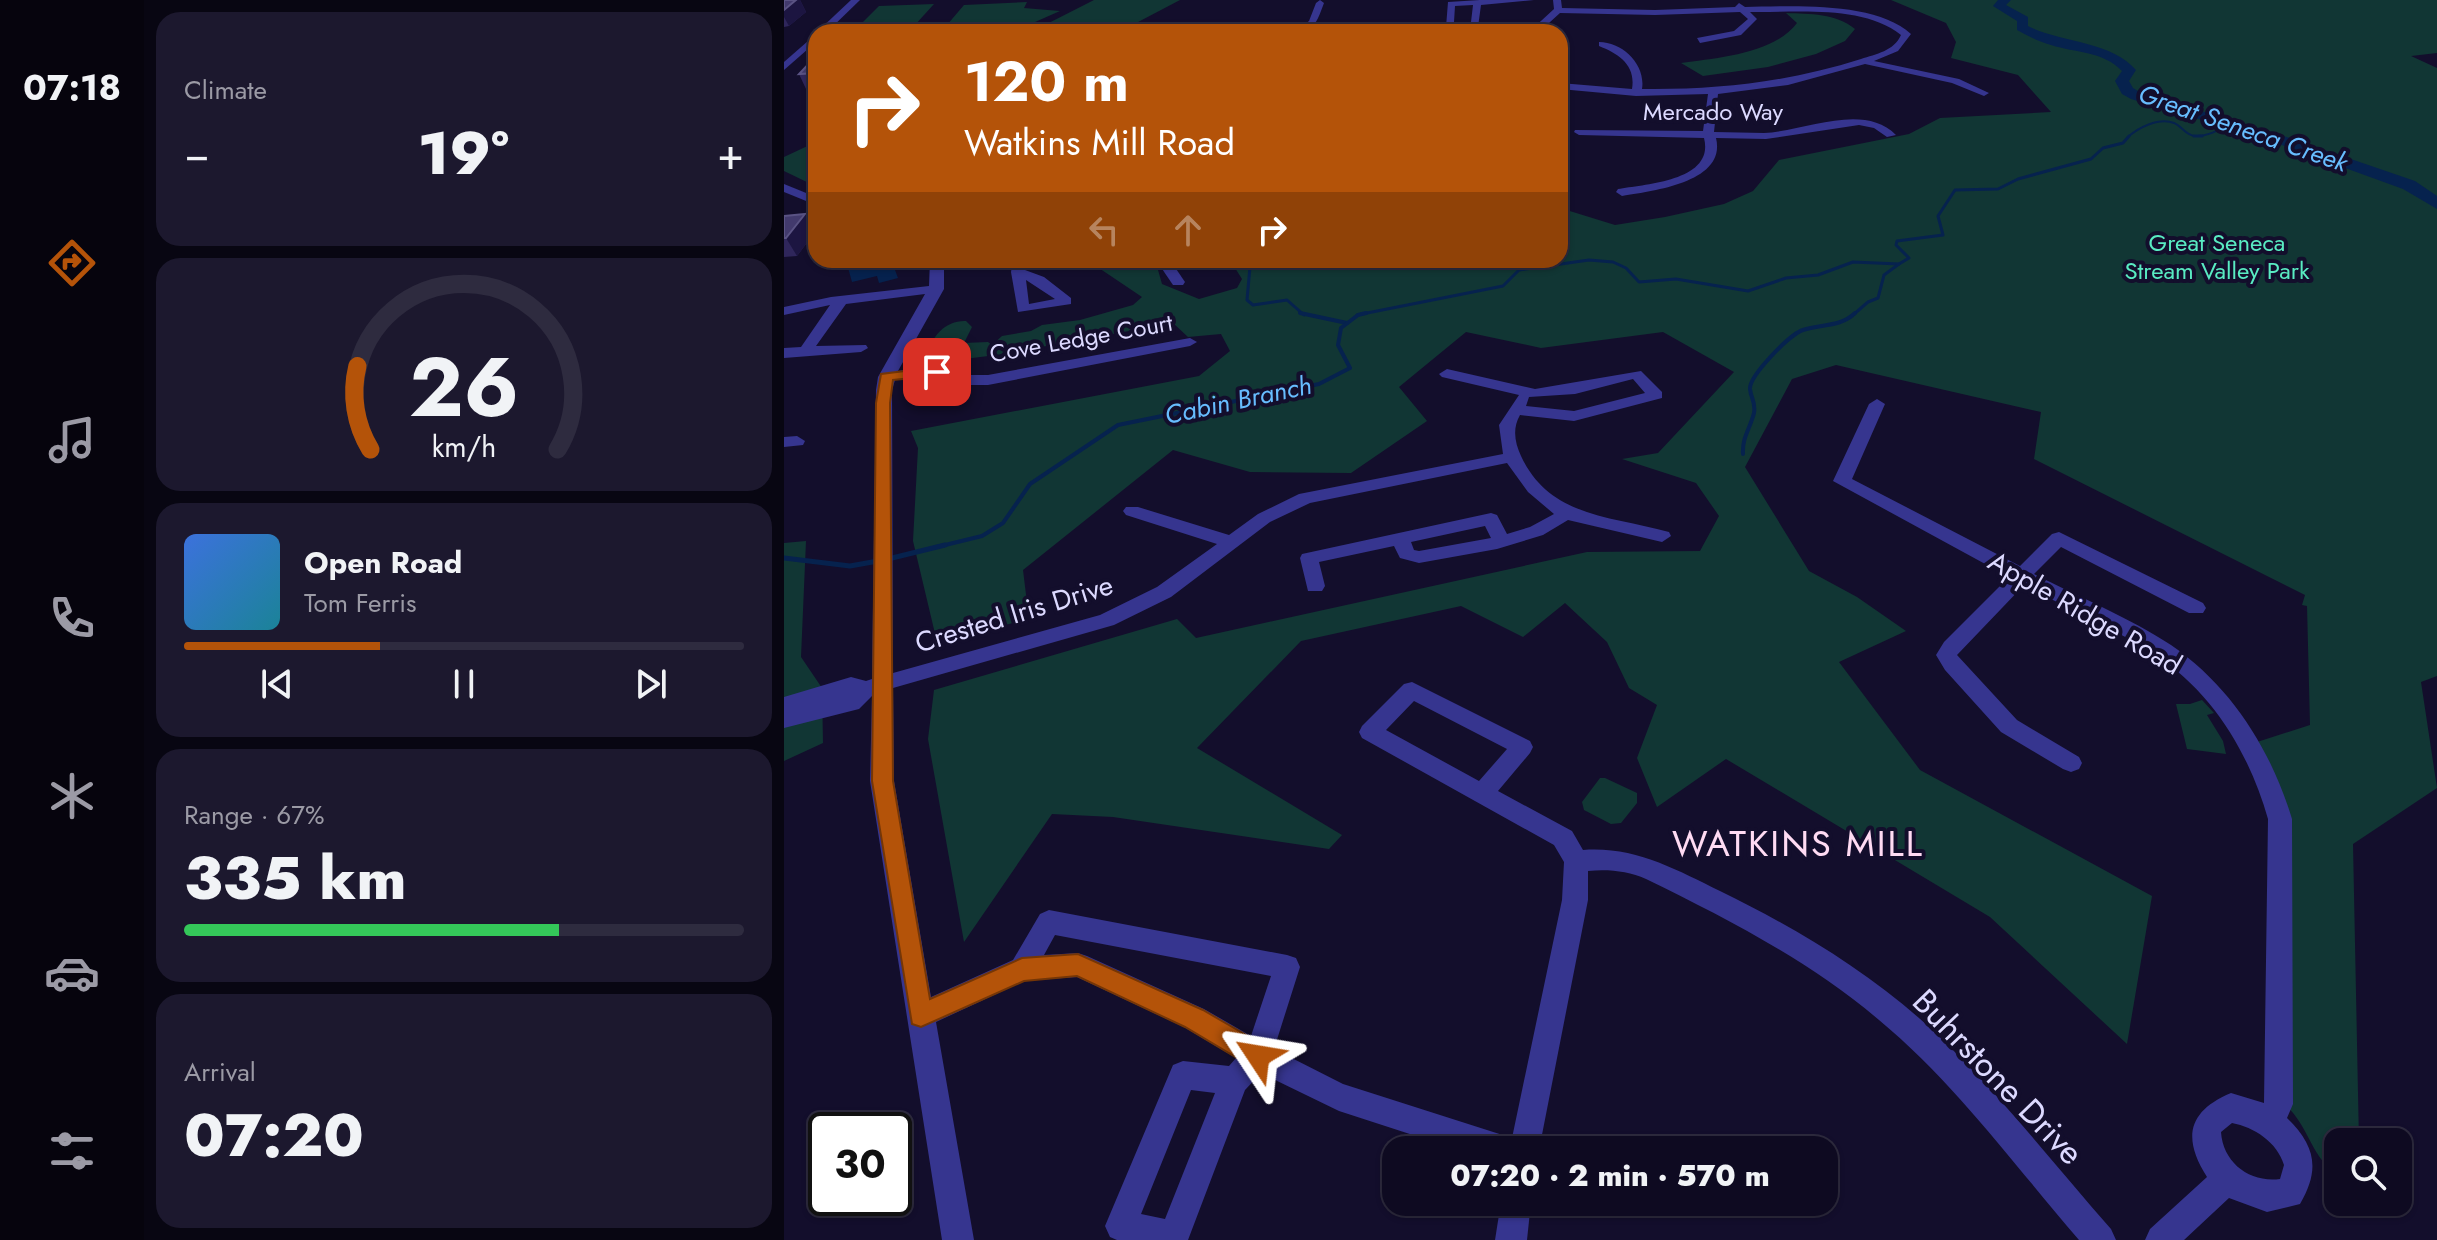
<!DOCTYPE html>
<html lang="en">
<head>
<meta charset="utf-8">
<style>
  :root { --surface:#0e0a21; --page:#1c182e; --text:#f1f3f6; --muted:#9b9aa5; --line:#2e2b3f; --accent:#b45309 }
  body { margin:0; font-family:Jost,sans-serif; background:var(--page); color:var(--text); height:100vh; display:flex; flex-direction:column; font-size:30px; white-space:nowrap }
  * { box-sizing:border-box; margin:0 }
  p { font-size:26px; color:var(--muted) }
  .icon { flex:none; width:44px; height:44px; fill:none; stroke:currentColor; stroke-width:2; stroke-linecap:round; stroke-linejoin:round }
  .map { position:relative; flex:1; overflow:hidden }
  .side { display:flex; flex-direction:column; gap:12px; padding:12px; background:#080612; width:640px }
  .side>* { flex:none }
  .banner { position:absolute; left:24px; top:24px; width:760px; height:244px; border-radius:24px; box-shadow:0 2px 6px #0004,0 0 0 2px var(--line); background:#b45309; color:#fff; overflow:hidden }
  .buttons { position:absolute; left:1540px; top:1128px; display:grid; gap:16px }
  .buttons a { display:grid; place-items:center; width:88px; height:88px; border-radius:16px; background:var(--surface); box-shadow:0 2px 6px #0004,0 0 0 2px var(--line); font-size:40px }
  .speed { position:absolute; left:24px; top:1112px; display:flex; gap:16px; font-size:40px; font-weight:700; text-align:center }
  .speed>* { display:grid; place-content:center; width:104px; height:104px; border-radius:50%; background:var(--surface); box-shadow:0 2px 6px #0004,0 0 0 2px var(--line); line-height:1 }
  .speed .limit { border:4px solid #111; border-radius:12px; background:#fff; color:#111 }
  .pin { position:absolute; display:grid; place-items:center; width:68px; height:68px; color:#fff; margin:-34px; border-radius:16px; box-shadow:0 4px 12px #0006 }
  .me { position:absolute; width:88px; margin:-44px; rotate:303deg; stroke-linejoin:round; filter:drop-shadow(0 0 6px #0008) }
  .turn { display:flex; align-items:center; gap:28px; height:168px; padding:0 24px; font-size:36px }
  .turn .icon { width:104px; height:104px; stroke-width:2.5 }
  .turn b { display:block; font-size:56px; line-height:68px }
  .lanes { display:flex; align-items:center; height:76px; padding:0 24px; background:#0003; justify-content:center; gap:40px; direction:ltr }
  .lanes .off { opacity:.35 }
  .big { font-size:60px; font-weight:800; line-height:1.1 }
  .side .widget { flex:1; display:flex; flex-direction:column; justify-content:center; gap:12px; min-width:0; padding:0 28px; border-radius:24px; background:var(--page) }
  .side .dial { align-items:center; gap:0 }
  .dial svg { height:208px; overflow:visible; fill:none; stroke:var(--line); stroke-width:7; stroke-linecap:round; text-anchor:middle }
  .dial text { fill:var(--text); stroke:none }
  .song { display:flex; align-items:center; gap:24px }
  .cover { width:96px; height:96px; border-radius:12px; background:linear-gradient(135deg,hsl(220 70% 55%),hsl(190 70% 35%)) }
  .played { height:8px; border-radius:4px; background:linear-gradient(90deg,var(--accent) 35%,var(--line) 35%) }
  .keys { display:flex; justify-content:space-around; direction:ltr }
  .heat { display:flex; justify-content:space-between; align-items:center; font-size:44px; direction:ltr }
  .charge { height:12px; border-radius:6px; background:linear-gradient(90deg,#34c759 67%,var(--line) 0) }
  .trip { position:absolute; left:598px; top:1136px; width:456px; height:80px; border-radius:24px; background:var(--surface); box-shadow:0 2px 6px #0004,0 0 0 2px var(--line); font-weight:800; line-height:80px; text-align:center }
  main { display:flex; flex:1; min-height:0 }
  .tab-bar { display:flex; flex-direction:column; width:144px; justify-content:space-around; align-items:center; background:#06040d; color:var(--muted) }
  .tab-bar .icon { width:56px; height:56px }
  .tab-bar .current { color:var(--accent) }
  .tab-bar b { font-size:36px; color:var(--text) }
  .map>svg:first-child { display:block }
  .green { fill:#113634 }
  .water { fill:#06224e }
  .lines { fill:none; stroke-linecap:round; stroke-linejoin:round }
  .stream-far3 { stroke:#06224e; stroke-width:2 }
  .stream-far2 { stroke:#06224e; stroke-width:3 }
  .stream-far1 { stroke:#06224e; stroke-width:4 }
  .stream { stroke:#06224e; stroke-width:5 }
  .river { fill:#06224e; fill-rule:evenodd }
  .minor { fill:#36358f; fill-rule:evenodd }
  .wall { fill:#2f265b }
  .shaded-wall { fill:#1c1541 }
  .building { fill:#423a6d; stroke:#5a5384; stroke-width:2 }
  .route { fill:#b45309; stroke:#753606; stroke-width:2 }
  .labels { text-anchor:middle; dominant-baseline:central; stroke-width:8; stroke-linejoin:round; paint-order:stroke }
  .far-street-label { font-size:24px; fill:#dcd9ff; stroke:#130e2c }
  .far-park-label { font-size:24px; fill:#59ebc2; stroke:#130e2c }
  .far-water-label { font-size:26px; font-style:italic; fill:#67bdff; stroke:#130e2c }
  .street-label { font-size:28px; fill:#dcd9ff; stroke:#130e2c }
  .near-street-label { font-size:34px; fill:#dcd9ff; stroke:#130e2c }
  .near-neighbourhood-label { font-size:36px; letter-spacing:2px; fill:#ffdbf3; stroke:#130e2c }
</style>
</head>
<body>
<main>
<nav class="tab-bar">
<b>07:18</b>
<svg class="icon current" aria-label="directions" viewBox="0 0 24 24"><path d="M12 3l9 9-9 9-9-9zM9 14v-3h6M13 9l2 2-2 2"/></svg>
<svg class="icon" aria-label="music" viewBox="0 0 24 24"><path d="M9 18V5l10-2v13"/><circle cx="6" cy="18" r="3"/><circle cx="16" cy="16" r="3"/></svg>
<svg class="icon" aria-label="phone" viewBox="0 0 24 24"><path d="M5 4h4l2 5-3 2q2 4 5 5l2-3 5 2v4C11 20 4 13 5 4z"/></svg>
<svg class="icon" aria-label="climate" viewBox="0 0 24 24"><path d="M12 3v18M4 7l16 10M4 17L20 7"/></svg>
<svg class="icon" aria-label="car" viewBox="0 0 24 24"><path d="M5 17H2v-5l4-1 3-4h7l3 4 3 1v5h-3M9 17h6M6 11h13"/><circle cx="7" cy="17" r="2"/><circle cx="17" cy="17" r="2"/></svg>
<svg class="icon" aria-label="filters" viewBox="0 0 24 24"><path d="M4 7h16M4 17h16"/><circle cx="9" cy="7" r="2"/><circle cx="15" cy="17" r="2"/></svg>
</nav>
<section class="side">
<div class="widget"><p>Climate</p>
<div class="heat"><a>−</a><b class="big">19°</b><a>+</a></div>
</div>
<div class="widget dial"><svg viewBox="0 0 100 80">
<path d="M14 69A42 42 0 1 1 86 69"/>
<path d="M14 69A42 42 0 0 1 9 37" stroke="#b45309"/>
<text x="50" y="56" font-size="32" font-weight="700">26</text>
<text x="50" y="72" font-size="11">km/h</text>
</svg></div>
<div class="widget">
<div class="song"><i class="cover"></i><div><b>Open Road</b><p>Tom Ferris</p></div></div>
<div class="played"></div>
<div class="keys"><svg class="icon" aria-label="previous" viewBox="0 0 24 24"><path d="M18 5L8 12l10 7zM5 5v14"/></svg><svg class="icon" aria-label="pause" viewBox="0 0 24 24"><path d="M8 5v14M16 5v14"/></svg><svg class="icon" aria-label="next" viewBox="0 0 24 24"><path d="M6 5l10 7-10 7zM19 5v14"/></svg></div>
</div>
<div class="widget"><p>Range · 67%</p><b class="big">335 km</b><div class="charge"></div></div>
<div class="widget"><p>Arrival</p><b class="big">07:20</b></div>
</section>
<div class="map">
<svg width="1653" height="1240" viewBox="0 0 1653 1240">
  <rect width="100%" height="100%" fill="#130e2c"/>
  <g class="green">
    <path d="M310 0H396L335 32H247Z"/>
    <path d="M1107 0H1653V53L1627 56 1653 68V676L1637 682 1653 788 1569 844 1575 1142H1554V1174C1529 1162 1524 1124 1502 1106L1503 820 1470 743 1526 725 1523 606 1518 605 1521 595 1250 459 1257 412 1052 365 1008 379 961 467 1025 571 1073 597 1122 631 1055 662 1136 770 1368 896 1343 1044 1206 917 942 759 873 807 853 758 873 705 845 688 823 642 781 603 739 637 677 606 517 641 413 748 558 835 545 849 329 817 268 814 180 942 144 739 150 690 393 619 412 638 803 552 916 551 935 516 912 483 838 459 874 453 950 372 879 332 757 348 682 332 615 387 643 421 567 473 466 472 389 450 239 570 245 619 153 642 129 541 134 448 127 431 415 376 446 351 437 334 404 337 389 323 212 355 165 361 145 357C145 336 163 320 182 321L188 327 180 343 204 342 208 345 218 336 247 331 258 325 296 320 349 305 358 297 303 260H364L374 270 378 284 415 299 453 288 458 279 446 260H776V208L831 225 881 217 940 204 969 191 995 160 1125 134 1156 118 1267 112 1234 75 1167 58 1172 42 1162 23Z"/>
    <path d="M243 2 240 8 276 11 242 26 227 25 222 32H157L180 5Z"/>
    <path d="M150 4 130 26 72 29 95 6Z"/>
    <path d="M1002 13C1026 14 1052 13 1071 29L1061 41 1032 54 984 67 919 76 897 63C933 58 990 54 1013 23Z"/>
    <path d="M32 142V185H29L0 171V157Z"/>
    <path d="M22 541 17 657 38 688 39 743 0 761V543Z"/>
    <path d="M1418 700 1430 713 1423 715 1439 741 1442 754 1403 749 1392 704H1406Z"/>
    <path d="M816 778H821L853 793V803L837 823 827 824 800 810 798 802Z"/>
  </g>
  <path class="water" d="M83 260 86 267 108 262 114 278 95 283 93 276 68 282 63 264Z"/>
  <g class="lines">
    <path class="stream-far3" d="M1343 138C1353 128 1375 117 1390 123 1398 126 1401 135 1411 136 1423 137 1436 129 1447 124"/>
    <g class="stream-far2">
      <path d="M1410 136H1418"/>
      <path d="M462 260 466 267 463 300 469 305 503 300 520 315"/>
      <path d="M573 315 719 286 735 270 805 260 829 262 842 268 855 282 892 279 964 291 1002 278 1034 275 1069 262 1115 264 1125 258 1112 245 1113 241 1159 235 1154 216 1171 190 1214 189 1234 179 1307 159 1319 148 1339 143 1345 136"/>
      <path d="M1069 315 1084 302 1094 298 1100 275 1115 264"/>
    </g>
    <g class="stream-far1">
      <path d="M516 313 563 323"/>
      <path d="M959 454C958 437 966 429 970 413 972 402 967 399 966 389 965 376 1006 334 1019 330 1037 324 1057 327 1071 313"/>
      <path d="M153 547 198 536 219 523 246 484 334 425 535 384 566 368 554 345 557 328 574 315 582 313"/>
    </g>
    <g class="stream">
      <path d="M0 558 66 566 94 561"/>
      <path d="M104 559 161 545"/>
    </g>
    <path class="river" d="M1214 0H1227L1222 5 1244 17V26C1278 43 1328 41 1352 70L1345 81 1349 88 1357 93 1491 133 1631 181 1653 196V209L1619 189 1481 139 1347 99 1338 94 1331 81 1338 71C1319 51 1292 53 1267 45 1255 42 1244 36 1233 30V21L1209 6Z"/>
    <g class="minor">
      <path d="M67 0H76L43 32H33Z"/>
      <path d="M536 0 540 3C534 19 531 32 511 32L525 21 532 3Z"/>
      <path d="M696 0H750L697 5 694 27H662L664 2ZM689 5 687 22H670L671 6Z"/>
      <path d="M769 0H777L778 8 871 10 951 7 955 3 961 7C1007 6 1092 1 1127 34L1114 51 1090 61 1175 79 1205 93 1200 96 1168 83 1081 64 1004 85 934 94 930 132C947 132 964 133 980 133 1022 131 1079 102 1112 135L1103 137 1090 128 1075 125 982 139 932 138C943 183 867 191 838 196L832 192 834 189C861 184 931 181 920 138L795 135 790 132 791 130 919 131 924 94 852 96 776 89V83L848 89C852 65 835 54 815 46V42C839 42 862 65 858 89 933 90 1005 82 1077 59 1092 54 1110 51 1117 35 1081 6 1019 12 975 12H966L973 19 957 35 916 43 913 38 950 31 964 19 956 12 871 15 776 13 755 32H745L770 9Z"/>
      <path d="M32 34V42L0 70V62Z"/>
      <path d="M0 184 32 197V205L0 192Z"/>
      <path d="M146 260H160V289L114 371 143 366 181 375H204L406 338 413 342 406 346 204 385H181L143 376 111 380 108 390 109 673 316 615 373 587 433 544 342 515 339 511 342 507H354L445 535 474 514 515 494 719 454 715 425 735 395 658 377 655 374 663 369 751 389 857 371 878 392V398L790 421 736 415C728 429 731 443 737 456 766 518 828 516 885 532L887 536 878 542 784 520 759 535 713 549 635 563 616 558 610 546 535 562 541 586 538 591H524L516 558 518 554 707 513 713 515 723 534 746 527 770 514 744 492 723 463 526 503 486 522 387 597 330 625 109 688 110 781 147 997 229 960 256 914 265 910 503 955 512 958 516 967 490 1049 559 1084 728 1138 778 900 780 862 770 845 578 738 575 732 578 726 620 684 628 682 746 741 749 747 746 753 714 791 788 831 799 850C850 846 891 869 936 891 1010 927 1082 970 1144 1026 1211 1088 1267 1161 1327 1229L1332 1240H1295C1231 1166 1171 1083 1095 1020 1025 961 944 919 862 879 844 871 824 869 804 871V900L755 1150H675L555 1111 477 1073 461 1090 404 1240H333L326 1237 321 1226 389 1065 399 1061 445 1066 452 1058 400 1027 293 977 240 981 152 1022 190 1240H158L86 781 88 696 75 709 0 728V697L67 677 82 681 88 679 92 390 94 377 141 294 62 304 32 346 82 345 84 348 77 352 0 358V348L17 347 46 305 0 315V307L47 297 145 286ZM849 379 861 393 790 411 742 406 745 397 791 394ZM701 526 707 538 635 551 630 550 627 542ZM630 701 723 749 695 781 602 730ZM271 935 487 976 467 1036 420 1009 303 956 294 953 260 955ZM407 1090 431 1093 381 1219 357 1214Z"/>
      <path d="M229 260H243L241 270 260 277 287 298V304L234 312 227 272ZM242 280 271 299 245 304Z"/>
      <path d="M372 260H386L401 282 399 285H389Z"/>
      <path d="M1093 399 1101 404 1068 479 1236 566 1268 534 1275 532 1419 603 1422 608 1419 613H1405L1277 547 1250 574C1293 596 1348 619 1387 645 1448 687 1487 750 1508 819L1509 1104 1503 1118C1532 1146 1536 1170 1516 1204L1483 1212 1445 1198 1400 1240H1361L1366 1229 1423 1177C1398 1138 1404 1111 1447 1093L1480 1103 1484 819C1466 755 1429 692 1371 655 1330 628 1283 608 1240 585L1173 655 1233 720 1295 757 1298 763 1295 769 1287 772 1279 769 1217 732 1161 670 1152 655 1160 642 1225 577 1049 481 1085 404ZM1448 1123C1470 1127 1493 1142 1500 1165L1496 1179C1466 1183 1439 1163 1437 1132Z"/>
      <path d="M13 436 21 441 19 445 0 447V437Z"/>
      <path d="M717 1202H747L743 1240H711Z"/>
    </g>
  </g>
  <g class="wall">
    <path d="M0 0H16L22 12 5 26 0 27Z"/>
    <path d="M32 73V89H22L15 74Z"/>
    <path d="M0 216 31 232 13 256 0 257Z"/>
  </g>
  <g class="shaded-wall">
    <path d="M12 0H16L22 12 5 26 0 17V10Z"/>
    <path d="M21 214 31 232 13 256 2 238Z"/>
  </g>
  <g class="building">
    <path d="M0 0H12L0 10Z"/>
    <path d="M104 26 99 32H66L69 29Z"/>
    <path d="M32 56V73L15 74Z"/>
    <path d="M21 214 2 238H0V216Z"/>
  </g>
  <path class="route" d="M153 367 158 369V375L109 380 106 403 109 781 146 999 238 958 294 954 419 1010 483 1047 487 1056 483 1065 474 1069 465 1065 401 1027 293 976 240 981 137 1027 128 1024 88 781 92 403 97 374Z"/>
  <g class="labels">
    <g class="far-street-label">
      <text x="929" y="111">Mercado Way</text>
      <text transform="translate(297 338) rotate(-10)">Cove Ledge Court</text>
    </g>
    <g class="far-park-label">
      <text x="1433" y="242">Great Seneca<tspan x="1433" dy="28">Stream Valley Park</tspan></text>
    </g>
    <g class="far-water-label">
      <text transform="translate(1459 128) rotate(19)">Great Seneca Creek</text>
      <text transform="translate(454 400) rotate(-12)">Cabin Branch</text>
    </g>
    <g class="street-label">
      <text transform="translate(1301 613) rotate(30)">Apple Ridge Road</text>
      <text transform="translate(230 614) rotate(-17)">Crested Iris Drive</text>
    </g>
    <g class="near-street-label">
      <text transform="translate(1214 1077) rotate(46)">Buhrstone Drive</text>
    </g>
    <g class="near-neighbourhood-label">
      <text x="1014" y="843">WATKINS MILL</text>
    </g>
  </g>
</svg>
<div class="buttons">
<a><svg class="icon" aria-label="search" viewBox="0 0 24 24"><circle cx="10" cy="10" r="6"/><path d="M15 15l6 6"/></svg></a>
</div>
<div class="speed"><div class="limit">30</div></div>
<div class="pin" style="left:153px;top:372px;background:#d93025"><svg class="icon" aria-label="arrive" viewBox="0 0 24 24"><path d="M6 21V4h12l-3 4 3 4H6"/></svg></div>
<svg class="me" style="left:474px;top:1056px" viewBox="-20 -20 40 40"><path d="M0-17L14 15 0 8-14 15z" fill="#b45309" stroke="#fff" stroke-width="4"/></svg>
<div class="trip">07:20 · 2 min · 570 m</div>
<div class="banner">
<div class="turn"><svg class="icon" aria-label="right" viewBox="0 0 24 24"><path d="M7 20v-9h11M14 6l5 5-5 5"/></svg><div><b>120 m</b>Watkins Mill Road</div></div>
<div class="lanes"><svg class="icon off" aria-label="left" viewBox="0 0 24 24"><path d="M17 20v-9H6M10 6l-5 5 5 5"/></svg><svg class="icon off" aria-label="ahead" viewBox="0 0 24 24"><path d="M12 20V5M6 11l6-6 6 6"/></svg><svg class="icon" aria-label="right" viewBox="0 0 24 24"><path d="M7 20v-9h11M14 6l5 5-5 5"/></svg></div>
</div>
</div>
</main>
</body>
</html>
